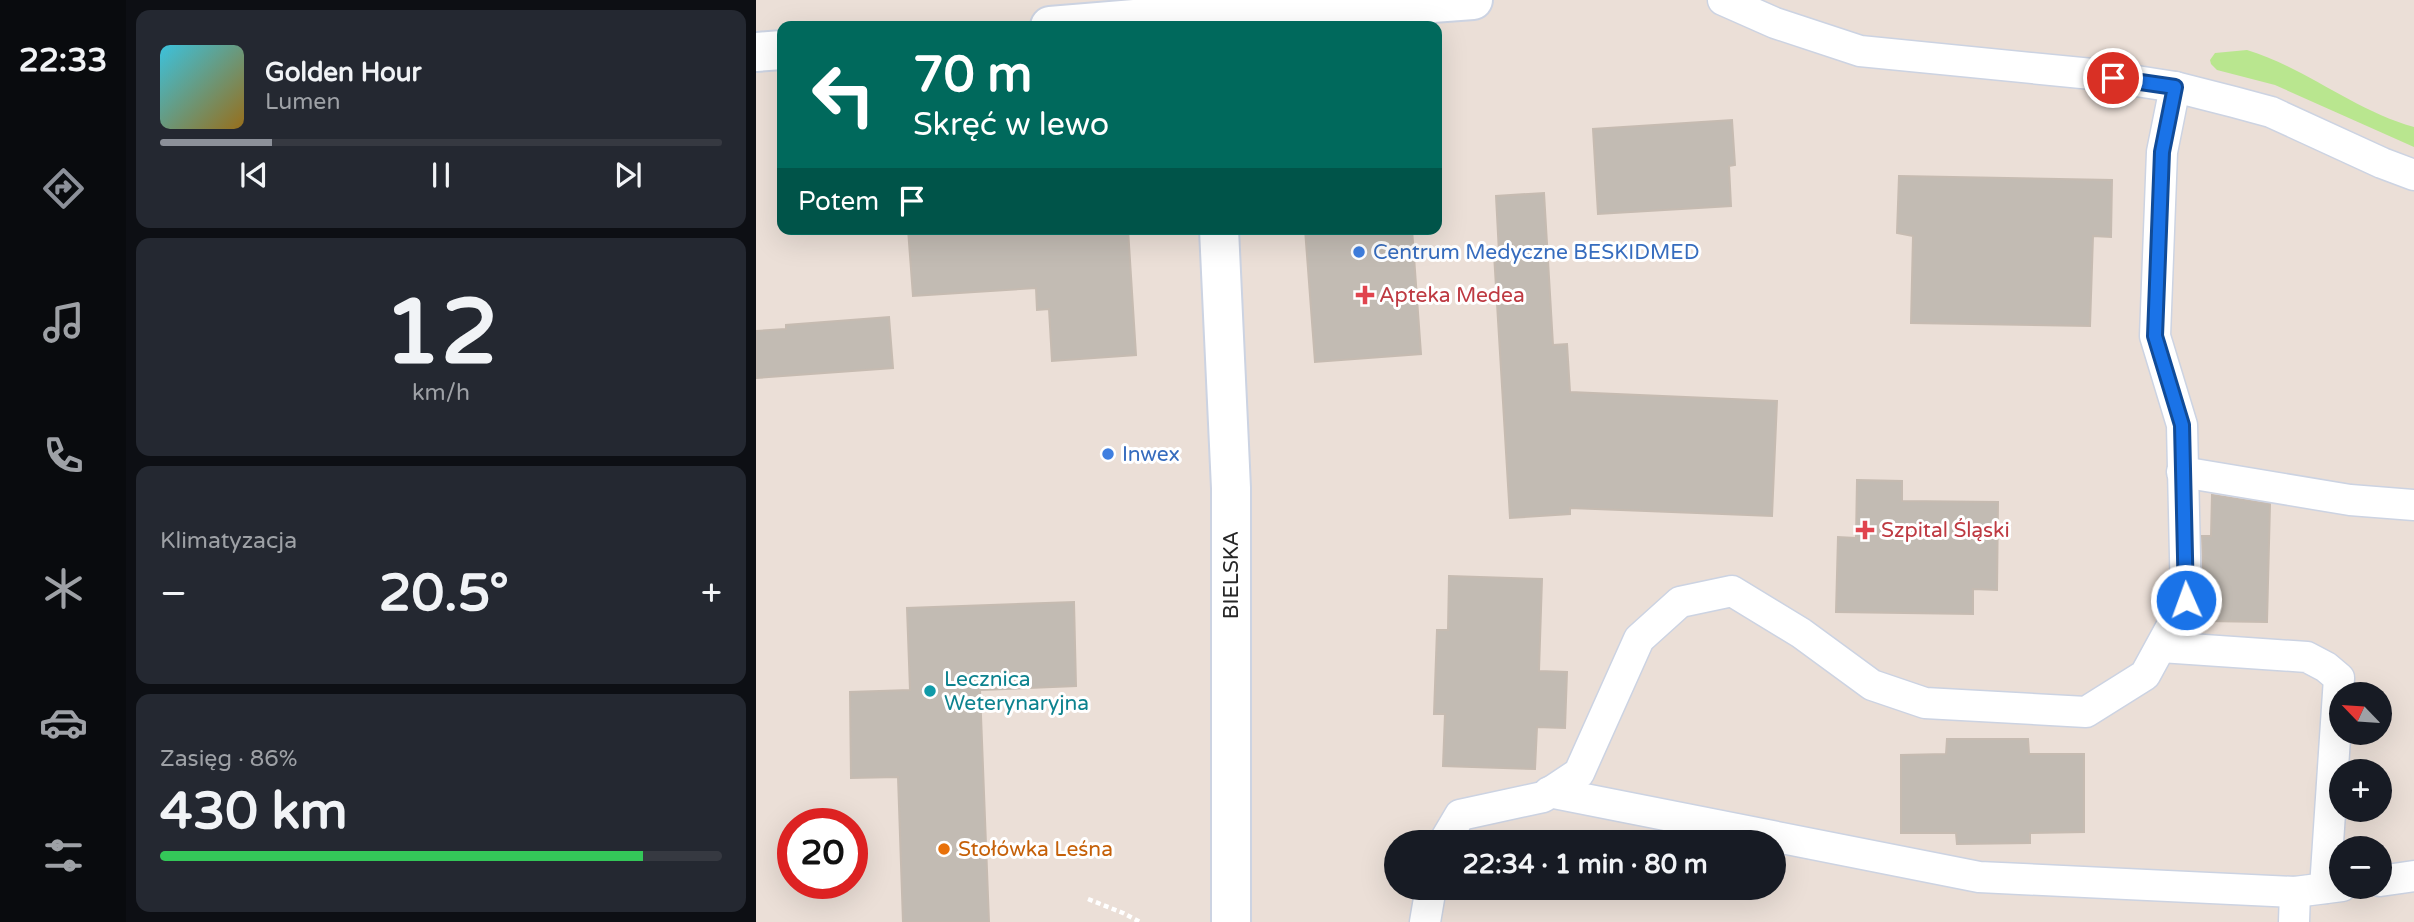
<!DOCTYPE html>
<html lang="pl">
<head>
<meta charset="utf-8">
<style>
  :root { --surface:#171b24; --page:#242831; --text:#f1f3f6; --muted:#9ea1a6; --line:#363941; --accent:#8c9099 }
  body { margin:0; font-family:"Varela Round",sans-serif; background:var(--page); color:var(--text); height:100vh; display:flex; flex-direction:column; font-size:26px; white-space:nowrap }
  * { box-sizing:border-box; margin:0 }
  p { font-size:23px; color:var(--muted) }
  .icon { flex:none; width:38px; height:38px; fill:none; stroke:currentColor; stroke-width:2; stroke-linecap:round; stroke-linejoin:round }
  .map { position:relative; flex:1; overflow:hidden }
  .details { display:flex; flex-direction:column; gap:10px; padding:10px; background:#0d0f14; width:630px }
  .details>* { flex:none }
  .banner { position:absolute; left:21px; top:21px; width:665px; height:214px; border-radius:14px; box-shadow:0 7px 28px #0002; background:#00695c; color:#fff; overflow:hidden }
  .needle { width:46px; rotate:295deg }
  .tools { position:absolute; left:1573px; top:682px; display:grid; gap:14px }
  .tools a { display:grid; place-items:center; width:63px; height:63px; border-radius:50%; background:var(--surface); box-shadow:0 7px 28px #0002; font-size:35px }
  .speed { position:absolute; left:21px; top:808px; display:flex; gap:14px; font-size:35px; font-weight:700; text-align:center }
  .speed>* { display:grid; place-content:center; width:91px; height:91px; border-radius:50%; background:var(--surface); box-shadow:0 7px 28px #0002; line-height:1 }
  .speed .limit { border:10px solid #d22; background:#fff; color:#111 }
  .pin { position:absolute; display:grid; place-items:center; width:60px; height:60px; color:#fff; margin:-30px; border:4px solid #fff; border-radius:50%; box-shadow:0 2px 7px #0007 }
  .me { position:absolute; width:77px; margin:-38px; rotate:358deg; stroke-linejoin:round; filter:drop-shadow(0 0 5px #0008) }
  .turn { display:flex; align-items:center; gap:24px; height:147px; padding:0 21px; font-size:32px }
  .turn .icon { width:91px; height:91px; stroke-width:2.5 }
  .turn b { display:block; font-size:49px; line-height:60px }
  .then { display:flex; align-items:center; height:66px; padding:0 21px; background:#0003; gap:14px; font-size:26px }
  .big { font-size:52px; font-weight:700; line-height:1.1 }
  .details .tile { flex:1; display:flex; flex-direction:column; justify-content:center; gap:10px; min-width:0; padding:0 24px; border-radius:14px; background:var(--page) }
  .details .dial { align-items:center; gap:0 }
  .dial b { font-size:91px; line-height:1 }
  .song { display:flex; align-items:center; gap:21px }
  .cover { width:84px; height:84px; border-radius:10px; background:linear-gradient(135deg,hsl(190 70% 55%),hsl(40 70% 35%)) }
  .played { height:7px; border-radius:4px; background:linear-gradient(90deg,var(--accent) 20%,var(--line) 20%) }
  .keys { display:flex; justify-content:space-around; direction:ltr }
  .heat { display:flex; justify-content:space-between; align-items:center; font-size:38px; direction:ltr }
  .charge { height:10px; border-radius:5px; background:linear-gradient(90deg,#34c759 86%,var(--line) 0) }
  .trip { position:absolute; left:628px; top:830px; width:402px; height:70px; border-radius:35px; background:var(--surface); box-shadow:0 7px 28px #0002; font-weight:700; line-height:70px; text-align:center }
  main { display:flex; flex:1; min-height:0 }
  .menu { display:flex; flex-direction:column; width:126px; justify-content:space-around; align-items:center; background:#090b0e; color:var(--muted) }
  .menu .icon { width:49px; height:49px }
  .menu .selected { color:var(--accent) }
  .menu b { font-size:32px; color:var(--text) }
  .map>svg:first-child { display:block }
  .green { fill:#b9e68f }
  .building { fill:#c2bbb3; stroke:#c6bbb1; stroke-width:2 }
  .lines { fill:none; stroke-linecap:round; stroke-linejoin:round }
  .lane-casing { stroke:#ccd3e2; stroke-width:33 }
  .street-casing { stroke:#ccd3e2; stroke-width:42 }
  .secondary-casing { stroke:#ccd3e2; stroke-width:42 }
  .path { stroke:#fff; stroke-width:4.5; stroke-dasharray:5 3.5; stroke-linecap:butt }
  .lane { stroke:#fff; stroke-width:30 }
  .street { stroke:#fff; stroke-width:38 }
  .secondary { stroke:#fff; stroke-width:38 }
  .route-casing { stroke:#114b97; stroke-width:18 }
  .route { stroke:#1a73e8; stroke-width:12 }
  .shop-dot { fill:#3f7fe0; stroke:#fff; stroke-width:2.5 }
  .health-dot { fill:#e0444e; stroke:#fff; stroke-width:2.5 }
  .culture-dot { fill:#0f9aa8; stroke:#fff; stroke-width:2.5 }
  .food-dot { fill:#e8710a; stroke:#fff; stroke-width:2.5 }
  .labels { text-anchor:middle; dominant-baseline:central; stroke-width:6; stroke-linejoin:round; paint-order:stroke }
  .shop-label { font-size:21px; fill:#366cbe; stroke:#fff; text-anchor:start }
  .health-label { font-size:21px; fill:#be3a42; stroke:#fff; text-anchor:start }
  .street-label { font-size:21px; fill:#272727; stroke:#fff }
  .culture-label { font-size:21px; fill:#0d838f; stroke:#fff; text-anchor:start }
  .food-label { font-size:21px; fill:#c56008; stroke:#fff; text-anchor:start }
</style>
</head>
<body>
<main>
<nav class="menu">
<b>22:33</b>
<svg class="icon selected" aria-label="directions" viewBox="0 0 24 24"><path d="M12 3l9 9-9 9-9-9zM9 14v-3h6M13 9l2 2-2 2"/></svg>
<svg class="icon" aria-label="music" viewBox="0 0 24 24"><path d="M9 18V5l10-2v13"/><circle cx="6" cy="18" r="3"/><circle cx="16" cy="16" r="3"/></svg>
<svg class="icon" aria-label="phone" viewBox="0 0 24 24"><path d="M5 4h4l2 5-3 2q2 4 5 5l2-3 5 2v4C11 20 4 13 5 4z"/></svg>
<svg class="icon" aria-label="climate" viewBox="0 0 24 24"><path d="M12 3v18M4 7l16 10M4 17L20 7"/></svg>
<svg class="icon" aria-label="car" viewBox="0 0 24 24"><path d="M5 17H2v-5l4-1 3-4h7l3 4 3 1v5h-3M9 17h6M6 11h13"/><circle cx="7" cy="17" r="2"/><circle cx="17" cy="17" r="2"/></svg>
<svg class="icon" aria-label="filters" viewBox="0 0 24 24"><path d="M4 7h16M4 17h16"/><circle cx="9" cy="7" r="2"/><circle cx="15" cy="17" r="2"/></svg>
</nav>
<section class="details">
<div class="tile">
<div class="song"><i class="cover"></i><div><b>Golden Hour</b><p>Lumen</p></div></div>
<div class="played"></div>
<div class="keys"><svg class="icon" aria-label="previous" viewBox="0 0 24 24"><path d="M18 5L8 12l10 7zM5 5v14"/></svg><svg class="icon" aria-label="pause" viewBox="0 0 24 24"><path d="M8 5v14M16 5v14"/></svg><svg class="icon" aria-label="next" viewBox="0 0 24 24"><path d="M6 5l10 7-10 7zM19 5v14"/></svg></div>
</div>
<div class="tile dial"><b>12</b><p>km/h</p></div>
<div class="tile"><p>Klimatyzacja</p>
<div class="heat"><a>−</a><b class="big">20.5°</b><a>+</a></div>
</div>
<div class="tile"><p>Zasięg · 86%</p><b class="big">430 km</b><div class="charge"></div></div>
</section>
<div class="map">
<svg width="1658" height="922" viewBox="0 0 1658 922">
  <rect width="100%" height="100%" fill="#ebdfd7"/>
  <path class="green" d="M1491 50C1550 68 1599 111 1658 127V147L1519 85 1461 70 1455 64 1454 60 1459 53Z"/>
  <g class="building">
    <path d="M976 120 979 165 973 166 975 206 842 214 837 129Z"/>
    <path d="M1143 176 1356 180 1355 237 1337 236 1334 326 1155 323 1157 236 1141 233Z"/>
    <path d="M788 193 797 345 811 344 814 392 1021 401 1016 516 814 508V514L754 518 738 254 743 253 740 196Z"/>
    <path d="M152 229H372L380 355 296 361 293 309 281 310 280 288 157 296Z"/>
    <path d="M549 229H656L665 354 559 362Z"/>
    <path d="M133 317 137 368 0 378V331L30 329V325Z"/>
    <path d="M1101 480 1146 481V501L1242 502 1241 590 1217 589V614L1080 612 1082 537 1100 538Z"/>
    <path d="M1456 495 1514 504 1511 622 1449 621 1446 536H1455Z"/>
    <path d="M693 576 786 579 783 671 811 672 809 728 781 727 779 769 687 766 689 714H678L681 630H692Z"/>
    <path d="M318 602 320 686 224 690 233 922H147L142 777 95 778 94 692 154 690 151 608Z"/>
    <path d="M1191 739H1272L1273 754H1328V832L1274 833V843L1201 844 1200 833H1145V755L1190 754Z"/>
  </g>
  <g class="lines">
    <g class="lane-casing">
      <g id="lane">
        <path d="M967 0 1019 23 1104 51 1336 74 1419 87 1478 102 1515 112 1626 163 1658 175"/>
        <path d="M1426 472 1594 500 1658 505"/>
        <path d="M1405 647 1551 657 1570 667 1583 678 1569 888"/>
        <path d="M793 792 1223 877 1539 892 1586 886"/>
        <path d="M688 842 704 815 787 797 823 773 883 639 924 602 976 591 1045 633 1116 685 1169 703 1330 712 1389 675 1430 600 1426 425 1399 336 1406 152 1419 87"/>
        <path d="M1624 881 1658 876"/>
        <path d="M669 922 675 887"/>
        <path d="M1538 922 1539 892"/>
      </g>
    </g>
    <g class="street-casing">
      <g id="street">
        <path d="M294 26 450 13 528 14 717 0"/>
        <path d="M0 52 26 50"/>
      </g>
    </g>
    <g class="secondary-casing">
      <g id="secondary">
        <path d="M449 0 451 26"/>
        <path d="M463 229 475 488V922"/>
      </g>
    </g>
    <path class="path" d="M332 899 367 913 384 922"/>
    <use href="#lane" class="lane"/>
    <use href="#street" class="street"/>
    <use href="#secondary" class="secondary"/>
  </g>
  <g class="lines">
    <g class="route-casing">
      <path id="route" d="M1357 78 1419 87 1406 152 1399 336 1426 425 1430 600"/>
    </g>
    <use href="#route" class="route"/>
  </g>
  <g class="shop-dot">
    <circle cx="603" cy="252" r="7"/>
    <circle cx="352" cy="454" r="7"/>
  </g>
  <g class="health-dot">
    <path d="M605.5 284.5h7v7h7v7h-7v7h-7v-7h-7v-7h7z"/>
    <path d="M1105.5 519.5h7v7h7v7h-7v7h-7v-7h-7v-7h7z"/>
  </g>
  <circle class="culture-dot" cx="174" cy="691" r="7"/>
  <circle class="food-dot" cx="188" cy="849" r="7"/>
  <g class="labels">
    <g class="shop-label">
      <text x="617" y="252">Centrum Medyczne BESKIDMED</text>
      <text x="366" y="454">Inwex</text>
    </g>
    <g class="health-label">
      <text x="623" y="295">Apteka Medea</text>
      <text x="1125" y="530">Szpital Śląski</text>
    </g>
    <g class="street-label">
      <text transform="translate(475 575) rotate(-90)">BIELSKA</text>
    </g>
    <g class="culture-label">
      <text x="188" y="679">Lecznica<tspan x="188" dy="24">Weterynaryjna</tspan></text>
    </g>
    <g class="food-label">
      <text x="202" y="849">Stołówka Leśna</text>
    </g>
  </g>
</svg>
<div class="tools">
<a><svg class="needle" viewBox="-14 -14 28 28"><path d="M0-13l5 13h-10z" fill="#e53935"/><path d="M0 13l5-13h-10z" fill="#9ea1a6"/></svg></a>
<a>+</a>
<a>−</a>
</div>
<div class="speed"><div class="limit">20</div></div>
<div class="pin" style="left:1357px;top:78px;background:#d93025"><svg class="icon" aria-label="arrive" viewBox="0 0 24 24"><path d="M6 21V4h12l-3 4 3 4H6"/></svg></div>
<svg class="me" style="left:1430px;top:600px" viewBox="-20 -20 40 40"><circle r="17" fill="#1a73e8" stroke="#fff" stroke-width="3"/><path d="M0-11L8 9 0 5-8 9z" fill="#fff"/></svg>
<div class="trip">22:34 · 1 min · 80 m</div>
<div class="banner">
<div class="turn"><svg class="icon" aria-label="left" viewBox="0 0 24 24"><path d="M17 20v-9H6M10 6l-5 5 5 5"/></svg><div><b>70 m</b>Skręć w lewo</div></div>
<div class="then">Potem<svg class="icon" aria-label="arrive" viewBox="0 0 24 24"><path d="M6 21V4h12l-3 4 3 4H6"/></svg></div>
</div>
</div>
</main>
</body>
</html>
